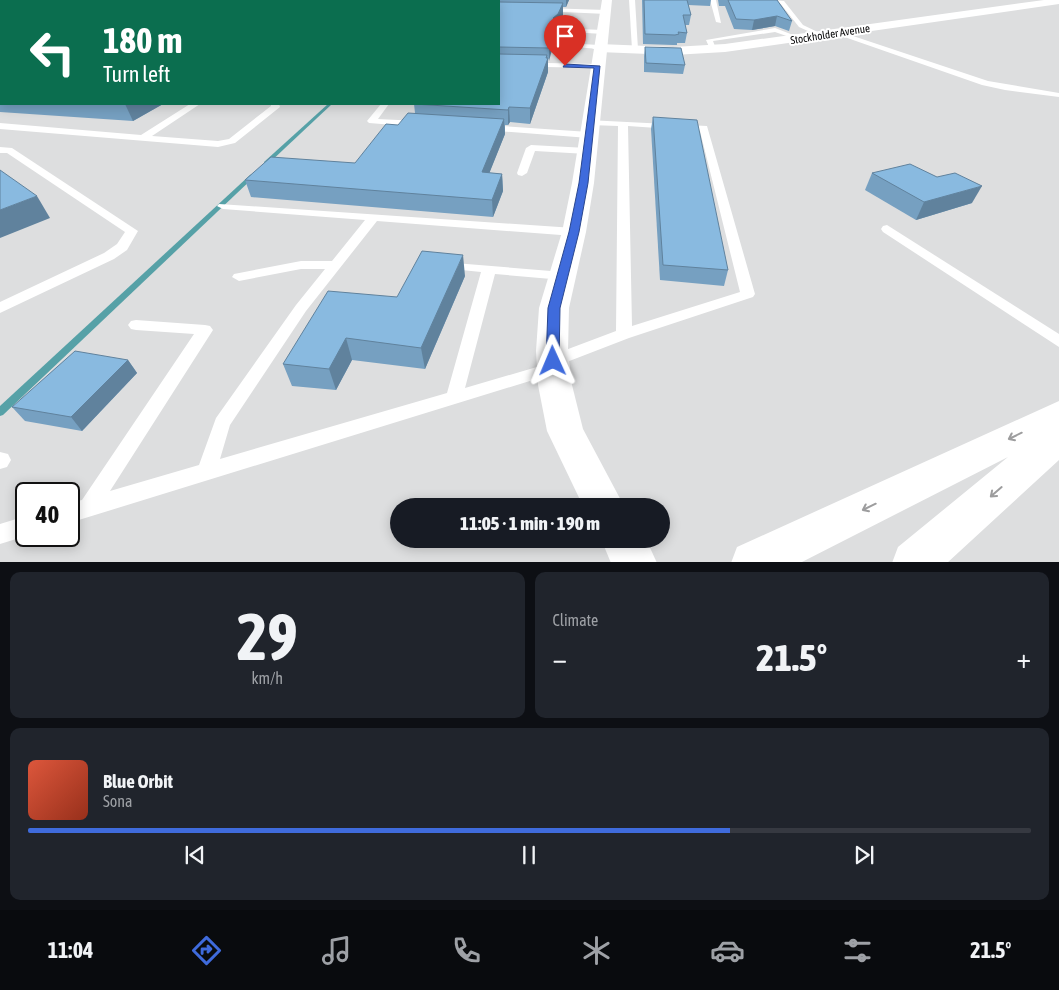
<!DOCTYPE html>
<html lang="en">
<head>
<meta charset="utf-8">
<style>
  :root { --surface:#171b24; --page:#20242c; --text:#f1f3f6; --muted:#9ea1a6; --line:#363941; --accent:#3f6bdc }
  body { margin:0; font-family:"Asap Condensed",sans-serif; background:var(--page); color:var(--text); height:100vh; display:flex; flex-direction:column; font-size:19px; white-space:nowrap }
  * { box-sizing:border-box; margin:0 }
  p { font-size:16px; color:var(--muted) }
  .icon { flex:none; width:28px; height:28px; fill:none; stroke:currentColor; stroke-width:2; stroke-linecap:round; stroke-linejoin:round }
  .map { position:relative; height:562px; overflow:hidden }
  .panel { display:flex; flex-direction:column; gap:10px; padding:10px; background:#0d0f14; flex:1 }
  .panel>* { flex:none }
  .guide { position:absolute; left:0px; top:0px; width:500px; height:105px; box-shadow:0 2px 12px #0003; background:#0b6e4f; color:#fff; overflow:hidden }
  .speed { position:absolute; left:15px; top:482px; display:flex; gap:10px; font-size:25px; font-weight:700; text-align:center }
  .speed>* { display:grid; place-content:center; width:65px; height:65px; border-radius:50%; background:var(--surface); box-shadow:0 2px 12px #0003; line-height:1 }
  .speed .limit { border:2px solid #111; border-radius:8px; background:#fff; color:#111 }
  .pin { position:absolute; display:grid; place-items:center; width:42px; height:42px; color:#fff; margin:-51px -21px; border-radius:50% 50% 50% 0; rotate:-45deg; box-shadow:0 0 5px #0007 }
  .pin .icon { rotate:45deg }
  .me { position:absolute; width:55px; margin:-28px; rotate:359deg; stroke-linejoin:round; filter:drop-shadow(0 0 4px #0008) }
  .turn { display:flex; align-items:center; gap:18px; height:105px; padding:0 20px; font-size:22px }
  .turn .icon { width:65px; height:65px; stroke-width:2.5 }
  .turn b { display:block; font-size:35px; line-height:42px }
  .big { font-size:38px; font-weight:800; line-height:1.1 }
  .panel .card { flex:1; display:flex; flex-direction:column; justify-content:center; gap:8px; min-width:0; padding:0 18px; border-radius:10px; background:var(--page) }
  .panel .dial { align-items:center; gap:0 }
  .dial b { font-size:65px; line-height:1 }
  .song { display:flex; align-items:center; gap:15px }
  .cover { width:60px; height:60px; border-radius:8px; background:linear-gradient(135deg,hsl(10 70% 55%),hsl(10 70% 35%)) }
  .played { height:5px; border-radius:2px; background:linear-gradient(90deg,var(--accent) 70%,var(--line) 70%) }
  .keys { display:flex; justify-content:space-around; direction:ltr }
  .heat { display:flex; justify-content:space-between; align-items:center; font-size:28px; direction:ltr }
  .panel .tiles { flex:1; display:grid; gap:10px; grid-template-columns:1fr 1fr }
  .card:last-child { grid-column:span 2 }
  .trip { position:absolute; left:390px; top:498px; width:280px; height:50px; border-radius:25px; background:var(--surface); box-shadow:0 2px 12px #0003; font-weight:800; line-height:50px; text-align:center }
  .tabs { display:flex; height:80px; justify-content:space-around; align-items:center; background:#090b0e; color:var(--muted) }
  .tabs .icon { width:35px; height:35px }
  .tabs .current { color:var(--accent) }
  .tabs b { font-size:22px; color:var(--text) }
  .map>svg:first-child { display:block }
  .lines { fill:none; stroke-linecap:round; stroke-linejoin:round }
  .stream { fill:#56a1a7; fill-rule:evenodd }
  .service { fill:#fff; fill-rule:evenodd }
  .minor { fill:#fff; fill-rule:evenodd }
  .tertiary { fill:#fff; fill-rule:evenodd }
  .primary { fill:#fff; fill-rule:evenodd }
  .trunk { stroke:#fff; stroke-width:28 }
  .wall { fill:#76a0c1 }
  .shaded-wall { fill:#60829d }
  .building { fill:#89bae0; stroke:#60829d }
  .oneway { stroke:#9d9d9e }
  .route { fill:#3f6bdc; stroke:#29468f }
  .labels { text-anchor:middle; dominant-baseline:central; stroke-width:4; stroke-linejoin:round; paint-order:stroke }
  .far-street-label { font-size:11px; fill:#0b0b0c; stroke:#fff }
</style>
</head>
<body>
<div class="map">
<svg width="1059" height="563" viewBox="0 0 1059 563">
  <rect width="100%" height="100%" fill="#dddedf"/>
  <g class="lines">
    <g class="stream">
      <path d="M328 104H332L268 164H264V162Z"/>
      <path d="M252 174 255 176 254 177 3 415 0 416V406L250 175Z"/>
    </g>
    <g class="service">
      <path d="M629 0H635L638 49 635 51 632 49Z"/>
      <path d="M710 0H716L721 23 716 22Z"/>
      <path d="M770 0 784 1 803 25 824 35 819 36 799 27 780 3Z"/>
      <path d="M544 8 606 10 609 12 606 14 542 11Z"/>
      <path d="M556 28 603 30 606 32 603 34 554 31Z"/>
      <path d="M775 28 801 38 798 40 775 32 713 41 716 49 713 51 710 49 706 40Z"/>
      <path d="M835 30 988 81 1059 93V97L1005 90 982 85 833 33Z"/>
      <rect x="0" y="39" width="1" height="4"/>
      <path d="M564 43 599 45 602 47 599 49 562 46Z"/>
      <rect x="0" y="62" width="1" height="4"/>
      <path d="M499 62 597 64 601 66 597 68 499 66Z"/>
      <path d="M190 104H200L152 136 218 141 229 139 271 106V104H279L280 107 235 143 218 147 0 129V123L141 135Z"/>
      <path d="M381 104H389L378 119 419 121 424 124 419 127 369 123 367 121Z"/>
      <path d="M587 120 707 126 755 294 753 297 629 338 559 365 561 368 559 372 69 523V503L82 500 194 334 136 330 131 329 128 325 131 321 136 320 205 325 210 326 213 330 110 491 199 465 216 418 296 305 325 269H301L239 281 232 277 234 274 301 261H332L365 220 223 209 217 206 219 204 574 228 580 232 574 236 377 221 306 311 230 425 220 459 447 393 481 272 442 268 440 265 442 262 563 272 570 276 563 280 495 274 465 388 547 364 545 361 547 357 616 331 618 126 590 125 587 124ZM628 126 700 131 740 292 632 326Z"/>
      <path d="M487 125 589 132 594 135 589 138 484 130V126Z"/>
      <path d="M531 145 587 148 592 151 587 154 535 151 527 173 522 176 518 175 517 173 526 148Z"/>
      <path d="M0 147 12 148 138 231 127 250 114 259 0 313V302L104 253 117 244 125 232 7 153H0Z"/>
      <path d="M887 225 1059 334V347L883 232 881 229 883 226Z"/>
      <path d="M0 452 8 454 11 460 7 467 0 469Z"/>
      <path d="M26 516V536L0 544V524Z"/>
    </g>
    <g class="minor">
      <path d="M1044 0H1059V4L725 52 673 55 599 52 592 48 599 44 673 47 725 44Z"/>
      <path d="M1 21V29L0 30V22Z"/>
    </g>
    <g class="tertiary">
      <path d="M602 0H612L594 183 586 232 569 308 568 351 572 385 583 429 624 506H583L547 431 538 385 536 351 539 308 562 232 572 183Z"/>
      <path d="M601 539H646L657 563H611Z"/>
    </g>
    <path class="primary" d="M1059 401V460L947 563H892L898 547 1008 457 800 563H731L737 547Z"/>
    <g class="trunk">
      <path d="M0 1 3 0"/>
      <path d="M23 1 27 0"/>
    </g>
  </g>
  <g class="wall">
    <path d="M434 0H569L566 7H563V15L558 26 556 28 555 39 548 61V72L530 124 510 122 508 125H505V134L489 173 502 174 503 191 493 217 251 197 245 180 355 163 398 125 415 113 414 104H499V1Z"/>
    <path d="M642 0H711L710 6 688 5 691 15 689 25H685L687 33 685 43H677V45H673L643 44Z"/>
    <path d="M718 0H777L792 21 789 31 775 26 752 30 734 29 725 6H719Z"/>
    <path d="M645 47 685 65 683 74 644 72V56Z"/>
    <path d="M0 66H1V104H163L133 121 0 112Z"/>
    <path d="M653 117 728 270 724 286 660 280 651 129Z"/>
    <path d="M872 173 937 177 972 203 916 220 865 190Z"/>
    <path d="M465 276 425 369 352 360 336 390 292 386 283 364 397 297Z"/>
    <path d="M128 360 137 373 82 431 25 421 12 407Z"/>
  </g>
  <g class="shaded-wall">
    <path d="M192 0H212V1H189Z"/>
    <path d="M384 0H403L402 1H383Z"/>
    <path d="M566 0H569L566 7Z"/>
    <path d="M563 3V15L558 26 556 28 555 39 549 61V48L553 18Z"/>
    <path d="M777 16 775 26 752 30 754 20Z"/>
    <path d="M547 55 546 63 548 58V72L530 124V108Z"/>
    <path d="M125 104H163L133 121Z"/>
    <path d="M509 107 510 122 508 125V110Z"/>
    <path d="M504 119 505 134 483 189 482 172Z"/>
    <path d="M502 174 503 191 493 217 492 200Z"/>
    <path d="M982 186 972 203 916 220 924 202Z"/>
    <path d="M37 196 50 218 0 238V210Z"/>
    <path d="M463 255 465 276 425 369 421 348Z"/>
    <path d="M346 338 352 360 336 390 329 369Z"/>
    <path d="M128 360 137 373 82 431 71 417Z"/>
  </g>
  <g class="building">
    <path d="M93 0H192L189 1H90Z"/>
    <path d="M317 0H384L383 1H315Z"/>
    <path d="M434 0H498V1H433Z"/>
    <path d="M644 0H687L691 15H683L687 33 678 32 679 34 675 35 645 34Z"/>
    <path d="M728 0H777L792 21 777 16 754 20 736 19Z"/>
    <path d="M499 2 563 3 558 14 553 18 556 21 553 27H556L549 48 499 47Z"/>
    <path d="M645 47 681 48 685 65 646 63Z"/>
    <path d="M499 54 547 55 546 58H548L530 108 509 107 508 110 414 104H499Z"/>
    <rect x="0" y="66" width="1" height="29"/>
    <path d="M408 113 504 119 482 172 502 174 492 200 245 180 271 157 355 163 386 124 398 125Z"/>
    <path d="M653 117 697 120 728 270 663 265Z"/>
    <path d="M910 164 937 177 955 173 982 186 924 202 872 173Z"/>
    <path d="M0 170 37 196 0 210Z"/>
    <path d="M422 251 463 255 421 348 346 338 329 369 283 364 328 291 397 297Z"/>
    <path d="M75 351 128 360 71 417 12 407Z"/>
  </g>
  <defs><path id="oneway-shaft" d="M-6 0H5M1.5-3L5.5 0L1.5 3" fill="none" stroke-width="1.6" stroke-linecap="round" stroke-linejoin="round" transform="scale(1.25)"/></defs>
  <g class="oneway">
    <use href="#oneway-shaft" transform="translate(1015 436) rotate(154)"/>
    <use href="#oneway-shaft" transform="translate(996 492) rotate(139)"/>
    <use href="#oneway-shaft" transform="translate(869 507) rotate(154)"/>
  </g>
  <path class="route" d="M565 64 600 66 588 183 579 232 560 308 559 361 553 366 546 361 548 308 569 232 579 183 594 68 563 67Z"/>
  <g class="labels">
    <g class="far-street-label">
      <text transform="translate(830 34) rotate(-9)">Stockholder Avenue</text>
    </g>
  </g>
</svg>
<div class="speed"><div class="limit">40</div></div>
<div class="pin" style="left:565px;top:66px;background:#d93025"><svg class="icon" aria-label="arrive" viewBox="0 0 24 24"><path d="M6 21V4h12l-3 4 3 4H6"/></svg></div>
<svg class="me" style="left:553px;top:361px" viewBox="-20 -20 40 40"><path d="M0-17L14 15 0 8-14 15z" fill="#3f6bdc" stroke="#fff" stroke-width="4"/></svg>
<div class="trip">11:05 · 1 min · 190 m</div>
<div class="guide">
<div class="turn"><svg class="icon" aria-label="left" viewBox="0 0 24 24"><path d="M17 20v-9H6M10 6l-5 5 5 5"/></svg><div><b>180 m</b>Turn left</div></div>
</div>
</div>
<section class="panel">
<div class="tiles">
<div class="card dial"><b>29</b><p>km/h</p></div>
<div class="card"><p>Climate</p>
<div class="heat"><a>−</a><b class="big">21.5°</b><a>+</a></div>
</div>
<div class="card">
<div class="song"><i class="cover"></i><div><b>Blue Orbit</b><p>Sona</p></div></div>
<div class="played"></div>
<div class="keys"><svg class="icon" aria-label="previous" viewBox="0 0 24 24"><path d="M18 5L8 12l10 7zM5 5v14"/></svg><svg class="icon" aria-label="pause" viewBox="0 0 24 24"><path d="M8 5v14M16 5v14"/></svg><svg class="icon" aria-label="next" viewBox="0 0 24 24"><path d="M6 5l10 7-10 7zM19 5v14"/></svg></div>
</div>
</div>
</section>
<nav class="tabs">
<b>11:04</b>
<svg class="icon current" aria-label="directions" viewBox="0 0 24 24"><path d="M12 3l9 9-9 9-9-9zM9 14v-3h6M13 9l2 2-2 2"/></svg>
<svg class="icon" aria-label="music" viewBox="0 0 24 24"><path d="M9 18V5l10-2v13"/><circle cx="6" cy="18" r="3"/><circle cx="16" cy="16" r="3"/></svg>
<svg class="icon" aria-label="phone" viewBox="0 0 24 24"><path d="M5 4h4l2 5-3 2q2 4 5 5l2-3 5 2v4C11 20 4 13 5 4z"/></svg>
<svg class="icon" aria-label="climate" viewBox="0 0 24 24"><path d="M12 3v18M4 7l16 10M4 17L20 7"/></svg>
<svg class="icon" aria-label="car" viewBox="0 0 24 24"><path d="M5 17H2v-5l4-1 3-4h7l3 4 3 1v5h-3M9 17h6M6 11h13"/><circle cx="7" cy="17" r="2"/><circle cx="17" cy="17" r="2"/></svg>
<svg class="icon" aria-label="filters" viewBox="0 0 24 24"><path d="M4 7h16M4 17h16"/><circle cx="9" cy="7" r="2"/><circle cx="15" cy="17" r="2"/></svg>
<b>21.5°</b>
</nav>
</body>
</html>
